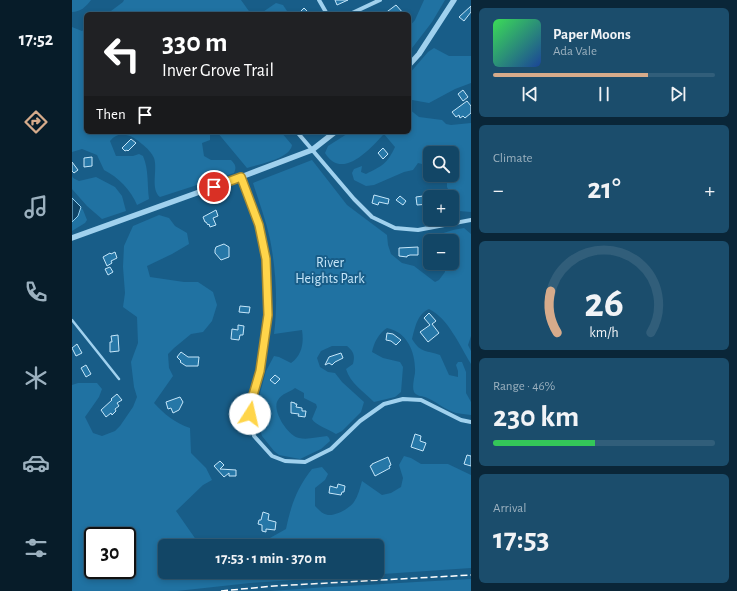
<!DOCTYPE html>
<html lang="en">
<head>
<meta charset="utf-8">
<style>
  :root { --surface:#124666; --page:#1b4d6c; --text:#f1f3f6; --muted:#9cb1bf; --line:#315e7a; --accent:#d6ab8b }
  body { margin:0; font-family:"Alegreya Sans",sans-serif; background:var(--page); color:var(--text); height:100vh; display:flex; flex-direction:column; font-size:15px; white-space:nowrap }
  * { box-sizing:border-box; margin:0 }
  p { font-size:13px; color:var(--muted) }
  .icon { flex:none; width:22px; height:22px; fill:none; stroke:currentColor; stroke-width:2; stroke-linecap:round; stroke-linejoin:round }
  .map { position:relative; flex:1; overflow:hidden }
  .panel { display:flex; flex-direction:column; gap:8px; padding:8px; background:#0a2638; width:266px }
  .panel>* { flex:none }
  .guide { position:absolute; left:12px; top:12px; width:327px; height:122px; border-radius:6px; box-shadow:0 2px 6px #0003,0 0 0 1px var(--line); background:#202124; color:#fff; overflow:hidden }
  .controls { position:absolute; left:351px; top:146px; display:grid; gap:8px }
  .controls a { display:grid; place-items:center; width:36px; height:36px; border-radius:6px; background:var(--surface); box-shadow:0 2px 6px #0003,0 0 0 1px var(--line); font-size:20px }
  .speed { position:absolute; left:12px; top:527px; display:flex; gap:8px; font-size:20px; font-weight:700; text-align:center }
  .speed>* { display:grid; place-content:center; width:52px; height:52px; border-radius:50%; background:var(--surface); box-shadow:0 2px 6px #0003,0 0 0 1px var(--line); line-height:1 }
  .speed .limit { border:2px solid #111; border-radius:6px; background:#fff; color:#111 }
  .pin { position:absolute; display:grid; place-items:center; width:34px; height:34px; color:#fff; margin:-17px; border:2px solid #fff; border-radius:50%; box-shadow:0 1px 4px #0007 }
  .me { position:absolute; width:44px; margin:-22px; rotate:10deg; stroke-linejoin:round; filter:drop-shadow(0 0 3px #0008) }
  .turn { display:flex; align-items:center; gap:14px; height:84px; padding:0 12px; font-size:18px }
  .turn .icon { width:52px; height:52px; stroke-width:2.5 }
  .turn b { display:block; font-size:28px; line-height:34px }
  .then { display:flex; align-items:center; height:38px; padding:0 12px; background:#0003; gap:8px; font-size:15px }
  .big { font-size:30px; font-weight:700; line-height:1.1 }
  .panel .tile { flex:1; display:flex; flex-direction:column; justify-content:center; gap:6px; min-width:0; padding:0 14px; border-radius:6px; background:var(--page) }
  .panel .dial { align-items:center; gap:0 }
  .dial svg { height:104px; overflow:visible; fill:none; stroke:var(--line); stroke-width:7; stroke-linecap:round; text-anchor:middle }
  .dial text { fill:var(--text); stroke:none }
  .song { display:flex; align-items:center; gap:12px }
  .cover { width:48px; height:48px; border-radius:6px; background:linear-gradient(135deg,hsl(130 70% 55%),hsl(220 70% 35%)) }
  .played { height:4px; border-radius:2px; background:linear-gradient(90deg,var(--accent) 70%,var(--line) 70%) }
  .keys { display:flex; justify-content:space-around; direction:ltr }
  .heat { display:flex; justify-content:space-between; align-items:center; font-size:22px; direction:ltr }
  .charge { height:6px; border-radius:3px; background:linear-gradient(90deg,#34c759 46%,var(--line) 0) }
  .trip { position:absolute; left:86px; top:539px; width:226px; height:40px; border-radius:6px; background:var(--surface); box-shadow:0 2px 6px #0003,0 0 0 1px var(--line); font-weight:700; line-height:40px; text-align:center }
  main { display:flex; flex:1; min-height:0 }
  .menu { display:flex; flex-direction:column; width:72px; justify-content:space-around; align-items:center; background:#071c29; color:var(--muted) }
  .menu .icon { width:28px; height:28px }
  .menu .selected { color:var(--accent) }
  .menu b { font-size:18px; color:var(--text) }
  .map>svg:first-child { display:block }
  .green { fill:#2072a2; fill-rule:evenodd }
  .water { fill:#0f4466; stroke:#92cff0 }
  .building { fill:#2677a7; stroke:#c6e7fa }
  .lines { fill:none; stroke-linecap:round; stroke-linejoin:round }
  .service { stroke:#a0d1ee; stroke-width:2.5 }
  .minor { stroke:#a0d1ee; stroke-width:4 }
  .tertiary { stroke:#a0d1ee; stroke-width:5.5 }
  .rail { stroke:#fff; stroke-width:1.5; stroke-dasharray:7 3; stroke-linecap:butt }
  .route-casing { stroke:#a68a30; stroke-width:10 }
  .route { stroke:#ffd54a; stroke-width:7 }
  .labels { text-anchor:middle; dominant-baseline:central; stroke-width:4; stroke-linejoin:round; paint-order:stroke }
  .park-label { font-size:14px; fill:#c6e7fa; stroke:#185d88 }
</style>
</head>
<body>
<main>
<nav class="menu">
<b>17:52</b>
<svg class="icon selected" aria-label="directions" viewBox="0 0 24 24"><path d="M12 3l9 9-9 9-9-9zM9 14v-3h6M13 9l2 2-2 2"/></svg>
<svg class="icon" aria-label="music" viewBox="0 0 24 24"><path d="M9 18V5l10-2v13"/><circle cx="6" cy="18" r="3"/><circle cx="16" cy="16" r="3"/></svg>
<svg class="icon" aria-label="phone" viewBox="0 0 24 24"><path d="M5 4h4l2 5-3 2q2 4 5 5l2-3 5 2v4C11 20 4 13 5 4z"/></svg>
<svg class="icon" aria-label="climate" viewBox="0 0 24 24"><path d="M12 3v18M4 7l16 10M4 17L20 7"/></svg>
<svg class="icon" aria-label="car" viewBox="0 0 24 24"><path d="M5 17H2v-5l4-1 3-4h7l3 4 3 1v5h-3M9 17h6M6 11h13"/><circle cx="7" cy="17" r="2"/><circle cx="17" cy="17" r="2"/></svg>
<svg class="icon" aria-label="filters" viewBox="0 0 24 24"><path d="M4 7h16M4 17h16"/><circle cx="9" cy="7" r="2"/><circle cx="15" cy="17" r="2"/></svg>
</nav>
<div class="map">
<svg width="399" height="591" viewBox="0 0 399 591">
  <rect width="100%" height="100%" fill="#185d88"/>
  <g class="green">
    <path d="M0 0H19C14 7 8 12 0 12Z"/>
    <path d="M52 0H169L179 14H35L51 2Z"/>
    <path d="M352 0H373L360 22 337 52V27L343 20Z"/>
    <path d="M204 3 211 5 217 14H188Z"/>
    <path d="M0 27 10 31 14 28V132H113L120 134 124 132H138V140L130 143 132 156 139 160H159C163 164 165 167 162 173L88 197C78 189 86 170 82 158 80 153 75 148 70 144 65 140 61 136 54 135 47 134 43 135 38 141L44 156H61L67 154 71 156C77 170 75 184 77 199L65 205C59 190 46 177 32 170L25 155 10 149 0 152Z"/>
    <path d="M362 48 377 56H399V83L383 89 357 103 340 100 337 97V74L356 52Z"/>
    <path d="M337 109 347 117 370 120 374 124 379 125 399 123V212L387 211 375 187V178L372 175H380V153H358V166L346 163 341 170 332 172 302 185 294 186 282 180 280 173 282 169 290 166 289 172 294 174C310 166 315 164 323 147L312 134C298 149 270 181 253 153L256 146 278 132H337Z"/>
    <path d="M145 132H209L220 145C218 159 187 164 175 168Z"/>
    <path d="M240 160 275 205 315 235 316 245 319 254 330 263 342 266 363 282 367 280 373 272V263H380V241H364L362 236 381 230 392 228 399 234V336L396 345 399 351V364C388 346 376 318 357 309 345 314 343 328 340 339 349 354 355 350 368 355L377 375 386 377V371L384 365 386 362H390L394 372V393L399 402V415C394 414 388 414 384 413 373 410 364 401 353 397 350 396 344 396 342 392 340 387 342 379 343 373 344 354 336 332 315 328 307 333 302 342 300 352L311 358 328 362 331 367 329 392 323 397 302 402C292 392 278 383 274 369L281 364C283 355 282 352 275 346H260L249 351 245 358 248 367 256 372 263 373 270 382 292 402 289 412 270 431 264 434C258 430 243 425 240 419L245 407 244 404 232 398V393L223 388C218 392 209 394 206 400 199 410 216 436 227 438 235 440 246 437 255 436L257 438 258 441 249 449 228 459 207 455 202 451 190 436 183 412 194 371 202 356 207 357 219 363C230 355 232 343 230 330L202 334C206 303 204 270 198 239 194 220 187 202 181 183Z"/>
    <path d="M0 176 1 178 7 181 24 177 43 187 50 196 54 211 30 219 15 206 0 189Z"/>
    <path d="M0 197 11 210 15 220 13 223 0 231Z"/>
    <path d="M87 215 97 218 103 226 115 233 117 244 100 254 75 266 78 277 112 282H126L141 292 145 305 140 321 131 332 119 334 102 348 96 354 97 368 101 376 82 403C92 414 103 423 118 428L119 453 134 468 140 480 131 485 104 511 127 544 133 546H93V572H305V546H179L189 543 214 529C219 505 225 488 240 469L250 467 256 474 253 480 243 488V506C247 510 250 514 256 515 264 516 278 508 282 502 286 496 288 488 290 481L310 495 319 493 329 487 331 478 327 465 332 456 339 458 349 464H376L399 475V568L178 583 105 591H0V385L6 383H25L30 389 27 397 13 417 21 433 30 436 43 431 48 426 61 407 65 397 62 387 59 362 66 343 65 317 51 307 53 293 51 267 52 246 61 226ZM21 536H55V570H21Z"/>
    <path d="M399 579V591H198C265 586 332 583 399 579Z"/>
  </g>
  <path class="water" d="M0 198 9 207 6 216 0 222Z"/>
  <g class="building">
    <path d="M263 0H276L265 5Z"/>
    <path d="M324 5 332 14H312Z"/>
    <path d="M399 6V12L392 21 387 17Z"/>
    <path d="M232 8 238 14H226Z"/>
    <path d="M391 90 396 97 391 101 386 94Z"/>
    <path d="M395 101 399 106V113L393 118 391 116 388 118 387 115 384 117 380 112Z"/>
    <path d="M59 139 64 143 56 151 55 150 53 151 50 148Z"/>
    <path d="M311 148 316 154 311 159 306 153Z"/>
    <path d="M20 157V166L12 167V158Z"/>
    <path d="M0 162 6 170 2 173 0 171Z"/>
    <path d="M302 195 317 199 316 204 307 202 306 205 300 203Z"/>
    <path d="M358 195 357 204 345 205 344 197Z"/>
    <path d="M328 196 334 201 331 205 324 200Z"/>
    <path d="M144 210 146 216 141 218 144 225 138 227 137 224 136 225 134 222H133L131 217Z"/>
    <path d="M152 244 157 247V257L149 260 143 253V250L144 247Z"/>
    <path d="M346 247V255H338L335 256V257L327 256V248Z"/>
    <path d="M43 252 45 258 39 261 40 263 35 266 31 257 38 253 39 254Z"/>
    <path d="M38 267 41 272 36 275 33 269Z"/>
    <path d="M168 306 178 307 177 313 167 312Z"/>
    <path d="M357 313 364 321 360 324 367 333 356 342 348 332 358 325 352 318Z"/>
    <path d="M166 325 172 326 171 335H168L167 340 159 339 160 329 166 330Z"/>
    <path d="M315 333 321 334 329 340 324 345 319 341 314 340Z"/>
    <path d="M46 335 47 351 38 352V342H40L39 336Z"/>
    <path d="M5 344 10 353 4 356 0 348Z"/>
    <path d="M109 352 116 357H127L126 366H114L108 362 109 361 105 357Z"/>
    <path d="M269 353 271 358 263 362 260 365 257 363 253 365 257 357Z"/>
    <path d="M14 365 19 374 14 377 9 368Z"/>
    <path d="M203 375 208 379 203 384 198 380Z"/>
    <path d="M45 394 50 400 45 403 47 406 43 409 44 411 40 415 39 413 34 417 29 410 40 400 39 399Z"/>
    <path d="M108 397 111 402 107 410 101 413 99 408 96 409 94 402Z"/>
    <path d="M219 402 223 403V404H225L224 407 230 408V411H234L233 417 226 416 227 414 219 413Z"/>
    <path d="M343 434 349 436 348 441 354 443 351 451 339 447Z"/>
    <path d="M395 455 399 456V466L392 464Z"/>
    <path d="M316 457 319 465 317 466 318 468 303 476 298 466 300 465V464Z"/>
    <path d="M148 461 152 465 148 469 164 470V476H157V473L152 477 142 466Z"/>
    <path d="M266 484 273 486 272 492H270L269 495 257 493 258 486 265 488Z"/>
    <path d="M191 512 197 514 196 520 204 522 203 530 194 529V532L190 531V525L186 524 187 520H189Z"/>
  </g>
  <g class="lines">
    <path class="service" d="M0 320 47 379"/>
    <g class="minor">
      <path d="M247 0 255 14"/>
      <path d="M278 14 308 0"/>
      <path d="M225 132 282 199 300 217 323 228 346 230 399 220"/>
      <path d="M169 177 187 225 194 259 196 315 188 371 177 409 182 436 200 456 213 461 233 462 259 449 288 421 312 404 331 399 349 400 389 420 399 422"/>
    </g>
    <g class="tertiary">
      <path d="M337 65 347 54 382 0"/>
      <path d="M0 238 169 177 240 150 263 132"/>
    </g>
    <path class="rail" d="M149 591 202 586 399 575"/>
  </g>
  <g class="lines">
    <g class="route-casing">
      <path id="route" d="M142 187 169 177 187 225 194 259 196 315 188 371 177 409 178 414"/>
    </g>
    <use href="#route" class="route"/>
  </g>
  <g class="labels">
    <g class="park-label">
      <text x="258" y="263">River<tspan x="258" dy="16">Heights Park</tspan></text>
    </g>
  </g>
</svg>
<div class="controls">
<a><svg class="icon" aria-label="search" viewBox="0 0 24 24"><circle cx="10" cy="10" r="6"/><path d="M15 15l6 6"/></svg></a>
<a>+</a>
<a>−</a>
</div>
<div class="speed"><div class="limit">30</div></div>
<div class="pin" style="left:142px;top:187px;background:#d93025"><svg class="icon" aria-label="arrive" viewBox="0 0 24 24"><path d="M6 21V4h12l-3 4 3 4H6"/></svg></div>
<svg class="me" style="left:178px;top:414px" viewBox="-20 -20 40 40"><circle r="19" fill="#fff"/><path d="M0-13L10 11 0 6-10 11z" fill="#ffd54a"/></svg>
<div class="trip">17:53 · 1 min · 370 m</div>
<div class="guide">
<div class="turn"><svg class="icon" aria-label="left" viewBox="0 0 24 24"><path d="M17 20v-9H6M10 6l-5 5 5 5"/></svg><div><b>330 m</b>Inver Grove Trail</div></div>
<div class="then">Then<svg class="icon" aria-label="arrive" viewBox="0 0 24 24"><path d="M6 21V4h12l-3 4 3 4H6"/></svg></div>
</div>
</div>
<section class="panel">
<div class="tile">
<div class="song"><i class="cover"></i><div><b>Paper Moons</b><p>Ada Vale</p></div></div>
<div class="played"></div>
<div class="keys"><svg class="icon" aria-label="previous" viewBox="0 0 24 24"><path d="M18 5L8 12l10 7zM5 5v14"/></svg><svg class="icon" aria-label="pause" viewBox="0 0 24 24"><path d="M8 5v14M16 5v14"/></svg><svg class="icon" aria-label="next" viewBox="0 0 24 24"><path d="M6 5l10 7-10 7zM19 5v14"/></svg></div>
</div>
<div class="tile"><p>Climate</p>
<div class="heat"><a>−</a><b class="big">21°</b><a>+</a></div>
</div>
<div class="tile dial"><svg viewBox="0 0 100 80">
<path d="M14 69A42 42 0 1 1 86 69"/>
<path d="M14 69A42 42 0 0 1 9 37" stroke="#d6ab8b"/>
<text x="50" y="56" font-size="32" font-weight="700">26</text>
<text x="50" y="72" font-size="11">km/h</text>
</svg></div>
<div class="tile"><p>Range · 46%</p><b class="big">230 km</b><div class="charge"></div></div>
<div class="tile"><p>Arrival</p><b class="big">17:53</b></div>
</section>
</main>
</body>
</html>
